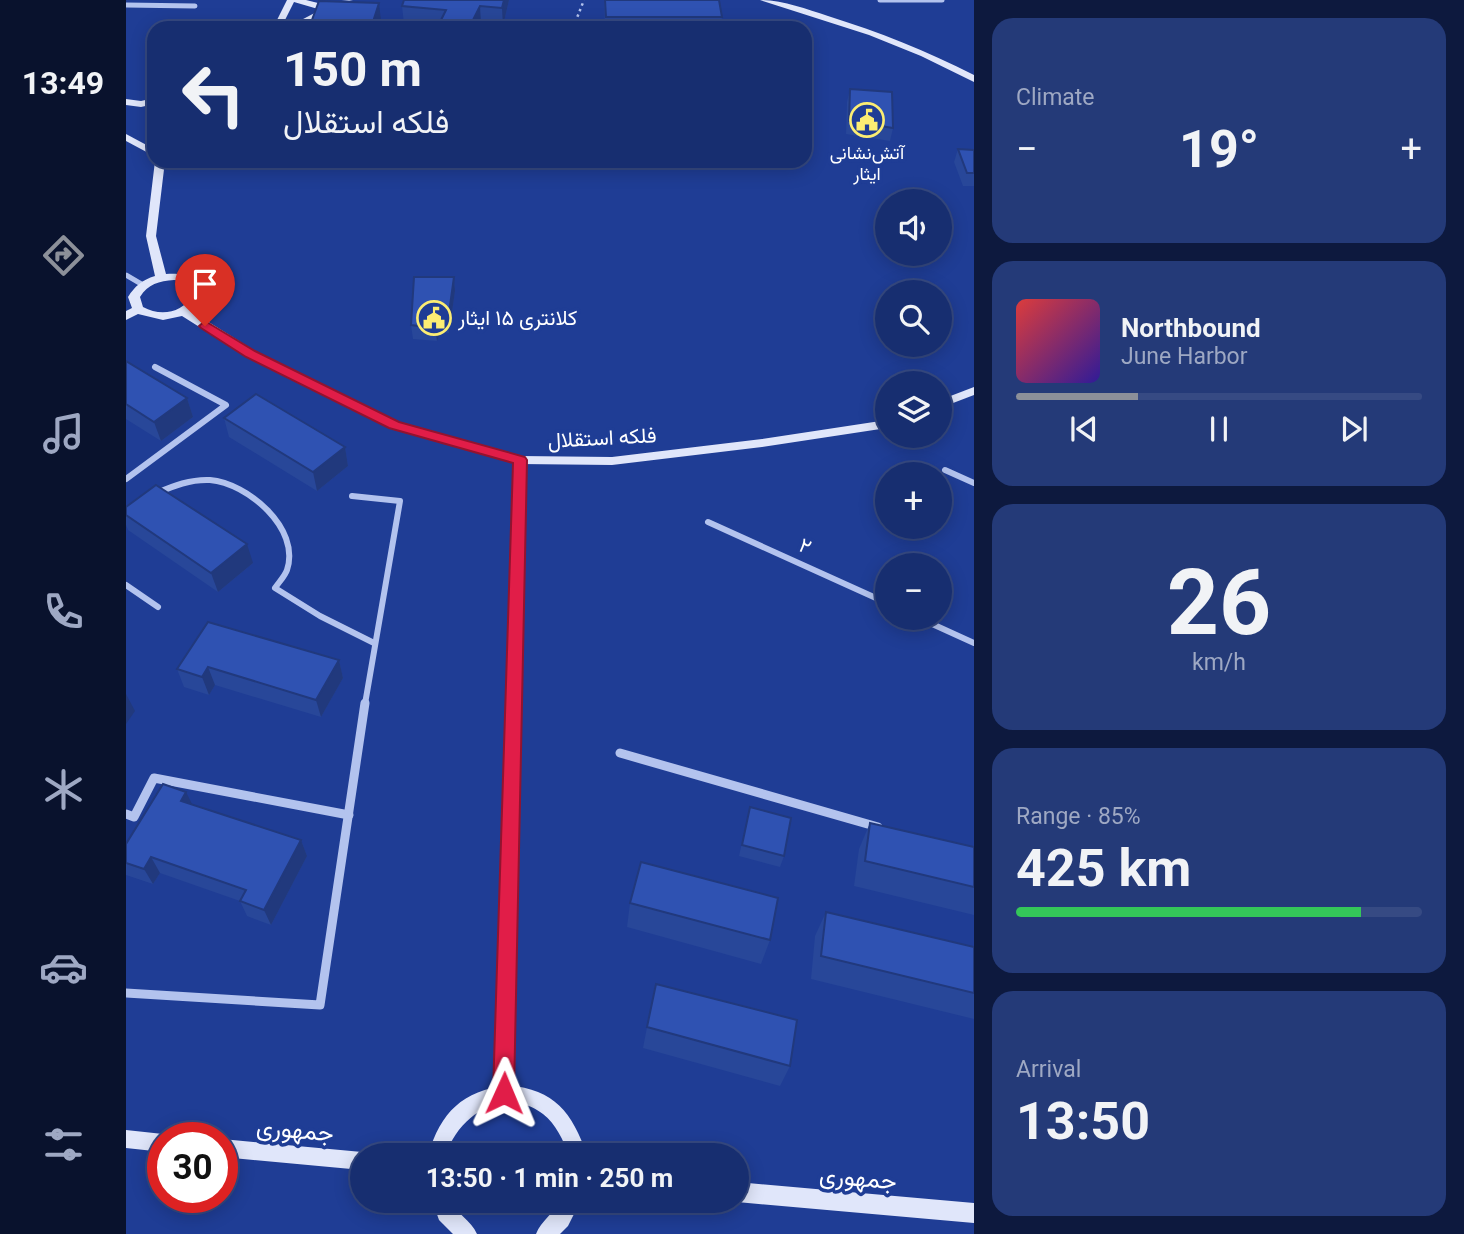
<!DOCTYPE html>
<html lang="en">
<head>
<meta charset="utf-8">
<style>
  :root { --surface:#172e70; --page:#243a78; --text:#f1f3f6; --muted:#9ea8c3; --line:#364a83; --accent:#8c9099 }
  body { margin:0; font-family:Roboto,Vazirmatn,sans-serif; background:var(--page); color:var(--text); height:100vh; display:flex; flex-direction:column; font-size:26px; white-space:nowrap }
  * { box-sizing:border-box; margin:0 }
  p { font-size:23px; color:var(--muted) }
  .icon { flex:none; width:38px; height:38px; fill:none; stroke:currentColor; stroke-width:2; stroke-linecap:round; stroke-linejoin:round }
  .map { position:relative; flex:1; overflow:hidden }
  .side { display:flex; flex-direction:column; gap:18px; padding:18px; background:#0d193e; width:490px }
  .side>* { flex:none }
  .hud { position:absolute; left:21px; top:21px; width:665px; height:147px; border-radius:21px; box-shadow:0 4px 18px #0003,0 0 0 2px var(--line); background:#172e70; color:var(--text); overflow:hidden }
  .tools { position:absolute; left:749px; top:189px; display:grid; gap:14px }
  .tools a { display:grid; place-items:center; width:77px; height:77px; border-radius:50%; background:var(--surface); box-shadow:0 4px 18px #0003,0 0 0 2px var(--line); font-size:35px }
  .speed { position:absolute; left:21px; top:1122px; display:flex; gap:14px; font-size:35px; font-weight:700; text-align:center }
  .speed>* { display:grid; place-content:center; width:91px; height:91px; border-radius:50%; background:var(--surface); box-shadow:0 4px 18px #0003,0 0 0 2px var(--line); line-height:1 }
  .speed .limit { border:10px solid #d22; background:#fff; color:#111 }
  .pin { position:absolute; display:grid; place-items:center; width:60px; height:60px; color:#fff; margin:-72px -30px; border-radius:50% 50% 50% 0; rotate:-45deg; box-shadow:0 0 7px #0007 }
  .pin .icon { rotate:45deg }
  .me { position:absolute; width:77px; margin:-38px; rotate:1deg; stroke-linejoin:round; filter:drop-shadow(0 0 5px #0008) }
  .turn { display:flex; align-items:center; gap:24px; height:147px; padding:0 21px; font-size:32px }
  .turn .icon { width:91px; height:91px; stroke-width:2.5 }
  .turn b { display:block; font-size:49px; line-height:60px }
  .big { font-size:52px; font-weight:700; line-height:1.1 }
  .side .tile { flex:1; display:flex; flex-direction:column; justify-content:center; gap:10px; min-width:0; padding:0 24px; border-radius:21px; background:var(--page) }
  .side .dial { align-items:center; gap:0 }
  .dial b { font-size:91px; line-height:1 }
  .song { display:flex; align-items:center; gap:21px }
  .cover { width:84px; height:84px; border-radius:10px; background:linear-gradient(135deg,hsl(0 70% 55%),hsl(250 70% 35%)) }
  .played { height:7px; border-radius:4px; background:linear-gradient(90deg,var(--accent) 30%,var(--line) 30%) }
  .keys { display:flex; justify-content:space-around; direction:ltr }
  .heat { display:flex; justify-content:space-between; align-items:center; font-size:38px; direction:ltr }
  .charge { height:10px; border-radius:5px; background:linear-gradient(90deg,#34c759 85%,var(--line) 0) }
  .trip { position:absolute; left:224px; top:1143px; width:399px; height:70px; border-radius:35px; background:var(--surface); box-shadow:0 4px 18px #0003,0 0 0 2px var(--line); font-weight:700; line-height:70px; text-align:center }
  main { display:flex; flex:1; min-height:0 }
  .dock { display:flex; flex-direction:column; width:126px; justify-content:space-around; align-items:center; background:#09122d; color:var(--muted) }
  .dock .icon { width:49px; height:49px }
  .dock .selected { color:var(--accent) }
  .dock b { font-size:32px; color:var(--text) }
  .map>svg:first-child { display:block }
  .lines { fill:none; stroke-linecap:round; stroke-linejoin:round }
  .path { stroke:#b3c3ee; stroke-width:2.5; stroke-dasharray:2.5 3.5; stroke-linecap:butt }
  .minor-far2 { stroke:#b3c3ee; stroke-width:5 }
  .minor-far1 { stroke:#b3c3ee; stroke-width:6 }
  .minor { stroke:#b3c3ee; stroke-width:9 }
  .secondary { fill:#e0e6fa; fill-rule:evenodd }
  .wall { fill:#284799 }
  .shaded-wall { fill:#21397d }
  .building { fill:#2f52b2; stroke:#21397d; stroke-width:2 }
  .route { fill:#e11d48; stroke:#92132f; stroke-width:2 }
  .labels { text-anchor:middle; dominant-baseline:central; stroke-width:7; stroke-linejoin:round; paint-order:stroke }
  .far-poi-label { font-size:18px; fill:#fff; stroke:#1f3d95 }
  .poi-label { font-size:21px; fill:#fff; stroke:#1f3d95; text-anchor:start }
  .street-label { font-size:21px; fill:#fff; stroke:#1f3d95 }
  .near-street-label { font-size:24px; fill:#fff; stroke:#1f3d95 }
</style>
</head>
<body>
<main>
<nav class="dock">
<b>13:49</b>
<svg class="icon selected" aria-label="directions" viewBox="0 0 24 24"><path d="M12 3l9 9-9 9-9-9zM9 14v-3h6M13 9l2 2-2 2"/></svg>
<svg class="icon" aria-label="music" viewBox="0 0 24 24"><path d="M9 18V5l10-2v13"/><circle cx="6" cy="18" r="3"/><circle cx="16" cy="16" r="3"/></svg>
<svg class="icon" aria-label="phone" viewBox="0 0 24 24"><path d="M5 4h4l2 5-3 2q2 4 5 5l2-3 5 2v4C11 20 4 13 5 4z"/></svg>
<svg class="icon" aria-label="climate" viewBox="0 0 24 24"><path d="M12 3v18M4 7l16 10M4 17L20 7"/></svg>
<svg class="icon" aria-label="car" viewBox="0 0 24 24"><path d="M5 17H2v-5l4-1 3-4h7l3 4 3 1v5h-3M9 17h6M6 11h13"/><circle cx="7" cy="17" r="2"/><circle cx="17" cy="17" r="2"/></svg>
<svg class="icon" aria-label="filters" viewBox="0 0 24 24"><path d="M4 7h16M4 17h16"/><circle cx="9" cy="7" r="2"/><circle cx="15" cy="17" r="2"/></svg>
</nav>
<div class="map">
<svg width="848" height="1234" viewBox="0 0 848 1234">
  <rect width="100%" height="100%" fill="#1f3d95"/>
  <g class="lines">
    <path class="path" d="M447 28 458 0"/>
    <g class="minor-far2">
      <path d="M754 0H816"/>
      <path d="M0 5 69 6"/>
      <path d="M0 275 17 285"/>
    </g>
    <g class="minor-far1">
      <path d="M819 470 848 483"/>
      <path d="M0 479 100 405 29 367"/>
      <path d="M31 493C47 486 65 479 84 480 121 483 175 528 161 570 159 576 153 582 149 588L194 616 248 643"/>
      <path d="M226 496 274 501 239 704"/>
      <path d="M582 522 761 603"/>
      <path d="M0 585 32 607"/>
      <path d="M793 618 848 643"/>
      <path d="M388 704 394 460"/>
    </g>
    <g class="minor">
      <path d="M494 753 752 827"/>
      <path d="M0 814 8 817 28 778 223 815"/>
      <path d="M0 993 194 1005 239 703"/>
      <path d="M378 1093 388 703"/>
    </g>
    <g class="secondary">
      <path d="M161 0H180L192 3 227 0 192 9 168 2 155 28H147Z"/>
      <path d="M634 0C657 0 680 9 702 16 753 32 801 51 848 75V82L795 56 743 35Z"/>
      <path d="M200 7 207 9 171 28H160Z"/>
      <path d="M28 98V104L15 107 0 105V99L15 101Z"/>
      <path d="M0 134 28 149V156L0 141Z"/>
      <path d="M29 161H39L30 236 40 274C57 273 74 275 79 295L65 311 129 351 272 422 394 456 486 457 636 439 761 420V428L636 447 486 465 394 464 264 428 121 357 56 316 37 320 12 314 0 320V311L6 308 2 297C9 286 16 280 29 276L20 236ZM48 280C59 280 66 284 67 295 56 313 35 317 17 307L14 297C22 284 33 281 48 280Z"/>
      <path d="M848 387V395L814 408V400Z"/>
      <path d="M382 1085C429 1090 446 1112 461 1155H443C437 1140 430 1124 417 1114 379 1085 332 1115 320 1155H302C315 1112 336 1091 382 1085Z"/>
      <path d="M0 1130 37 1134 44 1138H37V1152L0 1148Z"/>
      <path d="M96 1139 236 1152 243 1155H236V1170L96 1157Z"/>
      <path d="M611 1182 848 1203V1223L611 1202 608 1200H611Z"/>
      <path d="M306 1200H325C330 1214 345 1220 351 1234H327L313 1220Z"/>
      <path d="M435 1200H455L442 1226 434 1234H410C415 1221 428 1213 435 1200Z"/>
    </g>
  </g>
  <g class="wall">
    <path d="M383 0 377 26 355 24 353 28H312V27L278 24 276 6Z"/>
    <path d="M478 0H593L596 17 594 28H479Z"/>
    <path d="M724 89 767 128 764 141 720 134 721 102Z"/>
    <path d="M832 149 848 150V186H837L828 162Z"/>
    <path d="M328 277 329 291 323 333 315 332 311 341 287 339 285 325Z"/>
    <path d="M0 361 61 398 67 417 35 441 0 419Z"/>
    <path d="M98 418 219 447 222 466 191 491 103 437Z"/>
    <path d="M0 507 127 563 92 592 2 530 0 525Z"/>
    <path d="M213 660 217 678 195 717 89 685 83 695 58 687 51 669Z"/>
    <path d="M66 805 175 840 181 856 145 925 121 916 114 901 34 873 27 884 0 875V844Z"/>
    <path d="M624 807 658 856 654 867 613 856Z"/>
    <path d="M744 823 848 847V915L728 886 733 849Z"/>
    <path d="M504 903 644 940 635 964 501 927Z"/>
    <path d="M700 912 848 947V1019L685 979 689 936Z"/>
    <path d="M521 1027 664 1066 654 1086 517 1048Z"/>
  </g>
  <g class="shaded-wall">
    <path d="M378 0H383L377 26 376 8Z"/>
    <path d="M253 3 255 21 253 28H245Z"/>
    <path d="M354 6 355 24 353 28H343Z"/>
    <path d="M328 277 329 291 323 333 322 320Z"/>
    <path d="M314 319 315 332 311 341 309 328Z"/>
    <path d="M61 398 67 417 35 441 28 422Z"/>
    <path d="M219 447 222 466 191 491 187 472Z"/>
    <path d="M121 544 127 563 92 592 85 573Z"/>
    <path d="M213 660 217 678 195 717 190 700Z"/>
    <path d="M82 667 89 685 83 695 76 677Z"/>
    <path d="M0 694 9 711 0 724Z"/>
    <path d="M60 792 68 808 55 801Z"/>
    <path d="M175 840 181 856 145 925 138 910Z"/>
    <path d="M25 857 34 873 27 884 18 869Z"/>
  </g>
  <g class="building">
    <path d="M278 0H378L376 8 354 6 343 28 312 26 320 10 276 6Z"/>
    <path d="M479 0H593L596 17H480Z"/>
    <path d="M193 1 253 3 245 28H183Z"/>
    <path d="M724 89 766 92 767 128 723 121Z"/>
    <path d="M832 149 848 150V173H841Z"/>
    <path d="M288 277H328L322 320 314 319 309 328 285 325Z"/>
    <path d="M0 361 61 398 28 422 0 404Z"/>
    <path d="M130 394 219 447 187 472 98 418Z"/>
    <path d="M30 485 121 544 85 573 0 515V507Z"/>
    <path d="M82 622 213 660 190 700 82 667 76 677 51 669Z"/>
    <path d="M37 784 60 792 55 801 175 840 138 910 114 901 120 890 25 857 18 869 0 863V844Z"/>
    <path d="M624 807 665 818 658 856 616 845Z"/>
    <path d="M744 823 848 847V887L739 861Z"/>
    <path d="M515 862 652 898 644 940 504 903Z"/>
    <path d="M700 912 848 947V993L695 956Z"/>
    <path d="M530 984 671 1020 664 1066 521 1027Z"/>
  </g>
  <path class="route" d="M79 321 129 351 273 422 399 457 401 460 388 1093 385 1101 378 1104 370 1101 367 1093 387 463 263 428 120 357 75 328 73 326Z"/>
  <defs>
    <g id="civic-ring" transform="scale(1.75)"><circle r="9.5" fill="#1f3d95" stroke="#fced73" stroke-width="1.5"/><path d="M-.6-6.5H3V-4.5H.6V-3L4-1V1h2V6H-6V1h2V-1L-.6-3ZM-1.2 2.5V6h2.4V2.5Z" fill="#fced73"/></g>
  </defs>
  <g fill-rule="evenodd">
    <use href="#civic-ring" x="741" y="120"/>
    <use href="#civic-ring" x="308" y="318"/>
  </g>
  <g class="labels">
    <g class="far-poi-label">
      <text x="741" y="152">آتش‌نشانی<tspan x="741" dy="21">ایثار</tspan></text>
    </g>
    <g class="poi-label">
      <text x="332" y="318">کلانتری ۱۵ ایثار</text>
    </g>
    <g class="street-label">
      <text transform="translate(476 438) rotate(-3)">فلکه استقلال</text>
      <text transform="translate(679 546) rotate(24)">۲</text>
    </g>
    <g class="near-street-label">
      <text transform="translate(169 1130) rotate(5)">جمهوری</text>
      <text transform="translate(732 1178) rotate(5)">جمهوری</text>
    </g>
  </g>
</svg>
<div class="tools">
<a><svg class="icon" aria-label="sound" viewBox="0 0 24 24"><path d="M4 9h4l5-4v14l-5-4H4zM17 9q2 3 0 6"/></svg></a>
<a><svg class="icon" aria-label="search" viewBox="0 0 24 24"><circle cx="10" cy="10" r="6"/><path d="M15 15l6 6"/></svg></a>
<a><svg class="icon" aria-label="layers" viewBox="0 0 24 24"><path d="M12 4l9 5-9 5-9-5zM3 14l9 5 9-5"/></svg></a>
<a>+</a>
<a>−</a>
</div>
<div class="speed"><div class="limit">30</div></div>
<div class="pin" style="left:79px;top:326px;background:#d93025"><svg class="icon" aria-label="arrive" viewBox="0 0 24 24"><path d="M6 21V4h12l-3 4 3 4H6"/></svg></div>
<svg class="me" style="left:378px;top:1093px" viewBox="-20 -20 40 40"><path d="M0-17L14 15 0 8-14 15z" fill="#e11d48" stroke="#fff" stroke-width="4"/></svg>
<div class="trip">13:50 · 1 min · 250 m</div>
<div class="hud">
<div class="turn"><svg class="icon" aria-label="left" viewBox="0 0 24 24"><path d="M17 20v-9H6M10 6l-5 5 5 5"/></svg><div><b>150 m</b>فلکه استقلال</div></div>
</div>
</div>
<section class="side">
<div class="tile"><p>Climate</p>
<div class="heat"><a>−</a><b class="big">19°</b><a>+</a></div>
</div>
<div class="tile">
<div class="song"><i class="cover"></i><div><b>Northbound</b><p>June Harbor</p></div></div>
<div class="played"></div>
<div class="keys"><svg class="icon" aria-label="previous" viewBox="0 0 24 24"><path d="M18 5L8 12l10 7zM5 5v14"/></svg><svg class="icon" aria-label="pause" viewBox="0 0 24 24"><path d="M8 5v14M16 5v14"/></svg><svg class="icon" aria-label="next" viewBox="0 0 24 24"><path d="M6 5l10 7-10 7zM19 5v14"/></svg></div>
</div>
<div class="tile dial"><b>26</b><p>km/h</p></div>
<div class="tile"><p>Range · 85%</p><b class="big">425 km</b><div class="charge"></div></div>
<div class="tile"><p>Arrival</p><b class="big">13:50</b></div>
</section>
</main>
</body>
</html>
